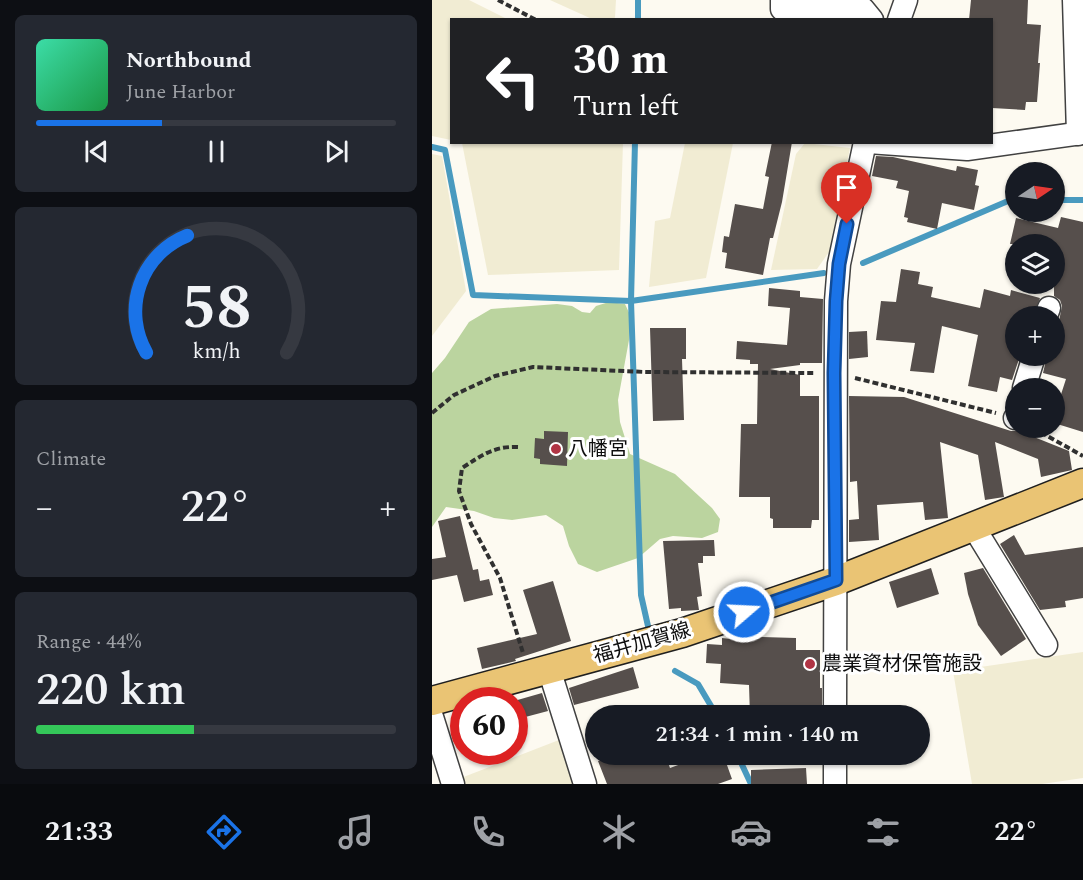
<!DOCTYPE html>
<html lang="en">
<head>
<meta charset="utf-8">
<style>
  :root { --surface:#171b24; --page:#242831; --text:#f1f3f6; --muted:#9ea1a6; --line:#363941; --accent:#1a73e8 }
  body { margin:0; font-family:Spectral,"Noto Sans JP",serif; background:var(--page); color:var(--text); height:100vh; display:flex; flex-direction:column; font-size:22px; white-space:nowrap }
  * { box-sizing:border-box; margin:0 }
  p { font-size:20px; color:var(--muted) }
  .icon { flex:none; width:33px; height:33px; fill:none; stroke:currentColor; stroke-width:2; stroke-linecap:round; stroke-linejoin:round }
  .map { position:relative; flex:1; overflow:hidden }
  .drawer { display:flex; flex-direction:column; gap:15px; padding:15px; background:#0d0f14; width:432px }
  .drawer>* { flex:none }
  .guide { position:absolute; left:18px; top:18px; width:543px; height:126px; border-radius:0px; box-shadow:0 2px 4px #0004; background:#202124; color:#fff; overflow:hidden }
  .needle { width:39px; rotate:77deg }
  .buttons { position:absolute; left:573px; top:162px; display:grid; gap:12px }
  .buttons a { display:grid; place-items:center; width:60px; height:60px; border-radius:50%; background:var(--surface); box-shadow:0 2px 4px #0004; font-size:30px }
  .speed { position:absolute; left:18px; top:687px; display:flex; gap:12px; font-size:30px; font-weight:700; text-align:center }
  .speed>* { display:grid; place-content:center; width:78px; height:78px; border-radius:50%; background:var(--surface); box-shadow:0 2px 4px #0004; line-height:1 }
  .speed .limit { border:9px solid #d22; background:#fff; color:#111 }
  .pin { position:absolute; display:grid; place-items:center; width:51px; height:51px; color:#fff; margin:-62px -26px; border-radius:50% 50% 50% 0; rotate:-45deg; box-shadow:0 0 6px #0007 }
  .pin .icon { rotate:45deg }
  .me { position:absolute; width:66px; margin:-33px; rotate:71deg; stroke-linejoin:round; filter:drop-shadow(0 0 4px #0008) }
  .turn { display:flex; align-items:center; gap:21px; height:126px; padding:0 24px; font-size:27px }
  .turn .icon { width:78px; height:78px; stroke-width:2.5 }
  .turn b { display:block; font-size:42px; line-height:51px }
  .big { font-size:45px; font-weight:600; line-height:1.1 }
  .drawer .widget { flex:1; display:flex; flex-direction:column; justify-content:center; gap:9px; min-width:0; padding:0 21px; border-radius:9px; background:var(--page) }
  .drawer .dial { align-items:center; gap:0 }
  .dial svg { height:156px; overflow:visible; fill:none; stroke:var(--line); stroke-width:7; stroke-linecap:round; text-anchor:middle }
  .dial text { fill:var(--text); stroke:none }
  .song { display:flex; align-items:center; gap:18px }
  .cover { width:72px; height:72px; border-radius:9px; background:linear-gradient(135deg,hsl(160 70% 55%),hsl(140 70% 35%)) }
  .played { height:6px; border-radius:3px; background:linear-gradient(90deg,var(--accent) 35%,var(--line) 35%) }
  .keys { display:flex; justify-content:space-around; direction:ltr }
  .heat { display:flex; justify-content:space-between; align-items:center; font-size:33px; direction:ltr }
  .charge { height:9px; border-radius:4px; background:linear-gradient(90deg,#34c759 44%,var(--line) 0) }
  .trip { position:absolute; left:153px; top:705px; width:345px; height:60px; border-radius:30px; background:var(--surface); box-shadow:0 2px 4px #0004; font-weight:600; line-height:60px; text-align:center }
  .tabs { display:flex; height:96px; justify-content:space-around; align-items:center; background:#090b0e; color:var(--muted) }
  .tabs .icon { width:42px; height:42px }
  .tabs .active { color:var(--accent) }
  .tabs b { font-size:27px; color:var(--text) }
  main { display:flex; flex:1; min-height:0 }
  .map>svg:first-child { display:block }
  .farmland { fill:#f1ecd3 }
  .forest { fill:#bbd49f }
  .lines { fill:none; stroke-linecap:round; stroke-linejoin:round }
  .stream { stroke:#499abf; stroke-width:6 }
  .building { fill:#564f4c }
  .minor-casing { stroke:#414141; stroke-width:25 }
  .major-casing { stroke:#1f1f1f; stroke-width:31 }
  .path { stroke:#303030; stroke-width:4; stroke-dasharray:6 3; stroke-linecap:butt }
  .minor { stroke:#fff; stroke-width:22 }
  .major { stroke:#eac474; stroke-width:28 }
  .route-casing { stroke:#114b97; stroke-width:15 }
  .route { stroke:#1a73e8; stroke-width:10 }
  .poi-dot { fill:#b03444; stroke:#fff; stroke-width:2 }
  .labels { text-anchor:middle; dominant-baseline:central; stroke-width:6; stroke-linejoin:round; paint-order:stroke }
  .poi-label { font-size:20px; fill:#0e0e0e; stroke:#fff; text-anchor:start }
  .street-label { font-size:20px; fill:#0e0e0e; stroke:#fff }
</style>
</head>
<body>
<main>
<section class="drawer">
<div class="widget">
<div class="song"><i class="cover"></i><div><b>Northbound</b><p>June Harbor</p></div></div>
<div class="played"></div>
<div class="keys"><svg class="icon" aria-label="previous" viewBox="0 0 24 24"><path d="M18 5L8 12l10 7zM5 5v14"/></svg><svg class="icon" aria-label="pause" viewBox="0 0 24 24"><path d="M8 5v14M16 5v14"/></svg><svg class="icon" aria-label="next" viewBox="0 0 24 24"><path d="M6 5l10 7-10 7zM19 5v14"/></svg></div>
</div>
<div class="widget dial"><svg viewBox="0 0 100 80">
<path d="M14 69A42 42 0 1 1 86 69"/>
<path d="M14 69A42 42 0 0 1 35 9" stroke="#1a73e8"/>
<text x="50" y="56" font-size="32" font-weight="700">58</text>
<text x="50" y="72" font-size="11">km/h</text>
</svg></div>
<div class="widget"><p>Climate</p>
<div class="heat"><a>−</a><b class="big">22°</b><a>+</a></div>
</div>
<div class="widget"><p>Range · 44%</p><b class="big">220 km</b><div class="charge"></div></div>
</section>
<div class="map">
<svg width="651" height="784" viewBox="0 0 651 784">
  <rect width="100%" height="100%" fill="#fdfaf1"/>
  <g class="farmland">
    <path d="M0 0H37L75 19 20 20 19 140 0 136Z"/>
    <path d="M118 0H184L183 17 182 19H160Z"/>
    <path d="M30 143H191L187 270 56 275Z"/>
    <path d="M253 143H301L274 278 217 287 223 221 238 218Z"/>
    <path d="M373 143 418 148 397 252 385 269 339 270 364 154Z"/>
    <path d="M0 154 10 156 34 291 0 336Z"/>
    <path d="M651 652V778L610 784H540L521 671Z"/>
    <path d="M127 740 141 784H31L29 778Z"/>
  </g>
  <path class="forest" d="M177 302 193 304 199 317 197 340 186 400 188 422 198 454 243 474 280 508 288 519 286 532 270 538 241 536 228 539 206 558 165 572 146 564 137 546 131 526 114 515 80 520 62 518 42 511 14 507 0 527V373L13 358 37 322 59 309 125 304 140 306 150 312 158 313 164 306Z"/>
  <g class="lines">
    <g class="stream">
      <path d="M206 0V20"/>
      <path d="M203 142 199 301 209 595 218 635"/>
      <path d="M0 147 13 150 41 295 199 301 392 273"/>
      <path d="M622 200H651"/>
      <path d="M431 263 576 201H584"/>
      <path d="M243 671 266 684 285 716"/>
      <path d="M305 754 319 784"/>
    </g>
  </g>
  <g class="building">
    <path d="M539 0H596L595 24 609 25 606 63H608L605 102H594L593 110 560 108V20H537Z"/>
    <path d="M340 142H360L350 202 341 238H338L331 275 293 268 295 253 290 252 292 236 297 237 303 204 331 209 337 177 333 176Z"/>
    <path d="M444 156 461 157 524 171 525 166 546 170 543 185 547 186 542 210 510 203 505 229 475 222 476 218 472 217 477 191 464 188 466 181 440 176Z"/>
    <path d="M629 217 651 222V432L622 423V416L634 379 611 373 615 356H622V326L627 321 630 306 628 300 622 296V244H578L584 218 626 228Z"/>
    <path d="M469 269 488 272 486 284 501 287 499 297 548 308 552 289 578 296 579 290 608 298 601 316H584V356H588L580 380 568 377 565 392 536 386 546 335 510 326 502 373 478 371 483 343 444 340 449 301 464 302Z"/>
    <path d="M337 288 368 291V297L391 299 390 363H368V365L338 369 368 375V396H387V520H380L379 528H341V519L338 518V497H307L309 424H325L326 364H318V360L304 359 305 341 355 345 358 308 336 306Z"/>
    <path d="M218 328H254V359H250L252 420 221 421Z"/>
    <path d="M435 331 436 357 417 359V332Z"/>
    <path d="M417 396 472 397 579 431H587L637 451 640 470 609 477 606 459 563 442 572 497 553 500 546 455 508 442 516 518 493 520 491 502 445 505 447 540 417 542V520L427 519 425 481 418 482Z"/>
    <path d="M112 431 136 432 135 466 108 464V459L102 458 103 438 112 439Z"/>
    <path d="M28 516 41 570 46 569 48 581 57 579 61 595 32 602 25 575 0 580V559L14 557 6 521Z"/>
    <path d="M582 535 593 555 651 547V598L633 601 634 607 608 610 568 544Z"/>
    <path d="M282 540 283 556H271V563H266L270 596 265 597 267 610 249 611V608L237 609 231 541Z"/>
    <path d="M499 568 507 594 465 608 457 582Z"/>
    <path d="M551 568 594 639 569 656 546 625 536 594 532 573Z"/>
    <path d="M121 581 139 641 83 659 84 661 50 669 45 648 105 634 91 590Z"/>
    <path d="M299 636 364 638V650H388V688H390V705L363 707V716H318L317 685 288 683 289 664 274 663 275 644 290 645V638L299 639Z"/>
    <path d="M201 667 207 688 142 705 137 688Z"/>
    <path d="M110 693 116 711 82 720V701Z"/>
    <path d="M187 754H233L238 768 276 754H291L300 779 286 784H175L166 761Z"/>
    <path d="M374 768 375 784H319V770Z"/>
  </g>
  <g class="lines">
    <g class="minor-casing">
      <g id="minor">
        <path d="M350 0V9H431L440 20"/>
        <path d="M642 0 646 134"/>
        <path d="M467 20 474 0"/>
        <path d="M436 142 535 149 651 133"/>
        <path d="M614 316 617 308"/>
        <path d="M592 388 602 356"/>
        <path d="M583 418 584 417"/>
        <path d="M541 526 614 645"/>
        <path d="M117 669 153 784"/>
        <path d="M403 716 404 301 407 264 433 142"/>
        <path d="M0 717 21 784"/>
        <path d="M403 784V754"/>
      </g>
    </g>
    <g class="major-casing">
      <path id="major" d="M0 701 250 633 404 581 651 483"/>
    </g>
    <g class="path">
      <path d="M66 0 104 20"/>
      <path d="M423 378 564 413"/>
      <path d="M0 413 22 395 63 376 101 367 213 372 383 373"/>
      <path d="M601 428 651 456"/>
      <path d="M86 447C62 446 50 455 30 468L27 491 39 524 68 578 91 653"/>
    </g>
    <use href="#minor" class="minor"/>
    <use href="#major" class="major"/>
  </g>
  <g class="lines">
    <g class="route-casing">
      <path id="route" d="M312 612 404 580 402 373 404 301 407 264 415 224"/>
    </g>
    <use href="#route" class="route"/>
  </g>
  <g class="poi-dot">
    <circle cx="124" cy="449" r="6"/>
    <circle cx="378" cy="664" r="6"/>
  </g>
  <g class="labels">
    <g class="poi-label">
      <text x="136" y="449">八幡宮</text>
      <text x="390" y="664">農業資材保管施設</text>
    </g>
    <g class="street-label">
      <text transform="translate(210 643) rotate(-16)">福井加賀線</text>
    </g>
  </g>
</svg>
<div class="buttons">
<a><svg class="needle" viewBox="-14 -14 28 28"><path d="M0-13l5 13h-10z" fill="#e53935"/><path d="M0 13l5-13h-10z" fill="#9ea1a6"/></svg></a>
<a><svg class="icon" aria-label="layers" viewBox="0 0 24 24"><path d="M12 4l9 5-9 5-9-5zM3 14l9 5 9-5"/></svg></a>
<a>+</a>
<a>−</a>
</div>
<div class="speed"><div class="limit">60</div></div>
<div class="pin" style="left:415px;top:224px;background:#d93025"><svg class="icon" aria-label="arrive" viewBox="0 0 24 24"><path d="M6 21V4h12l-3 4 3 4H6"/></svg></div>
<svg class="me" style="left:312px;top:612px" viewBox="-20 -20 40 40"><circle r="17" fill="#1a73e8" stroke="#fff" stroke-width="3"/><path d="M0-11L8 9 0 5-8 9z" fill="#fff"/></svg>
<div class="trip">21:34 · 1 min · 140 m</div>
<div class="guide">
<div class="turn"><svg class="icon" aria-label="left" viewBox="0 0 24 24"><path d="M17 20v-9H6M10 6l-5 5 5 5"/></svg><div><b>30 m</b>Turn left</div></div>
</div>
</div>
</main>
<nav class="tabs">
<b>21:33</b>
<svg class="icon active" aria-label="directions" viewBox="0 0 24 24"><path d="M12 3l9 9-9 9-9-9zM9 14v-3h6M13 9l2 2-2 2"/></svg>
<svg class="icon" aria-label="music" viewBox="0 0 24 24"><path d="M9 18V5l10-2v13"/><circle cx="6" cy="18" r="3"/><circle cx="16" cy="16" r="3"/></svg>
<svg class="icon" aria-label="phone" viewBox="0 0 24 24"><path d="M5 4h4l2 5-3 2q2 4 5 5l2-3 5 2v4C11 20 4 13 5 4z"/></svg>
<svg class="icon" aria-label="climate" viewBox="0 0 24 24"><path d="M12 3v18M4 7l16 10M4 17L20 7"/></svg>
<svg class="icon" aria-label="car" viewBox="0 0 24 24"><path d="M5 17H2v-5l4-1 3-4h7l3 4 3 1v5h-3M9 17h6M6 11h13"/><circle cx="7" cy="17" r="2"/><circle cx="17" cy="17" r="2"/></svg>
<svg class="icon" aria-label="filters" viewBox="0 0 24 24"><path d="M4 7h16M4 17h16"/><circle cx="9" cy="7" r="2"/><circle cx="15" cy="17" r="2"/></svg>
<b>22°</b>
</nav>
</body>
</html>
